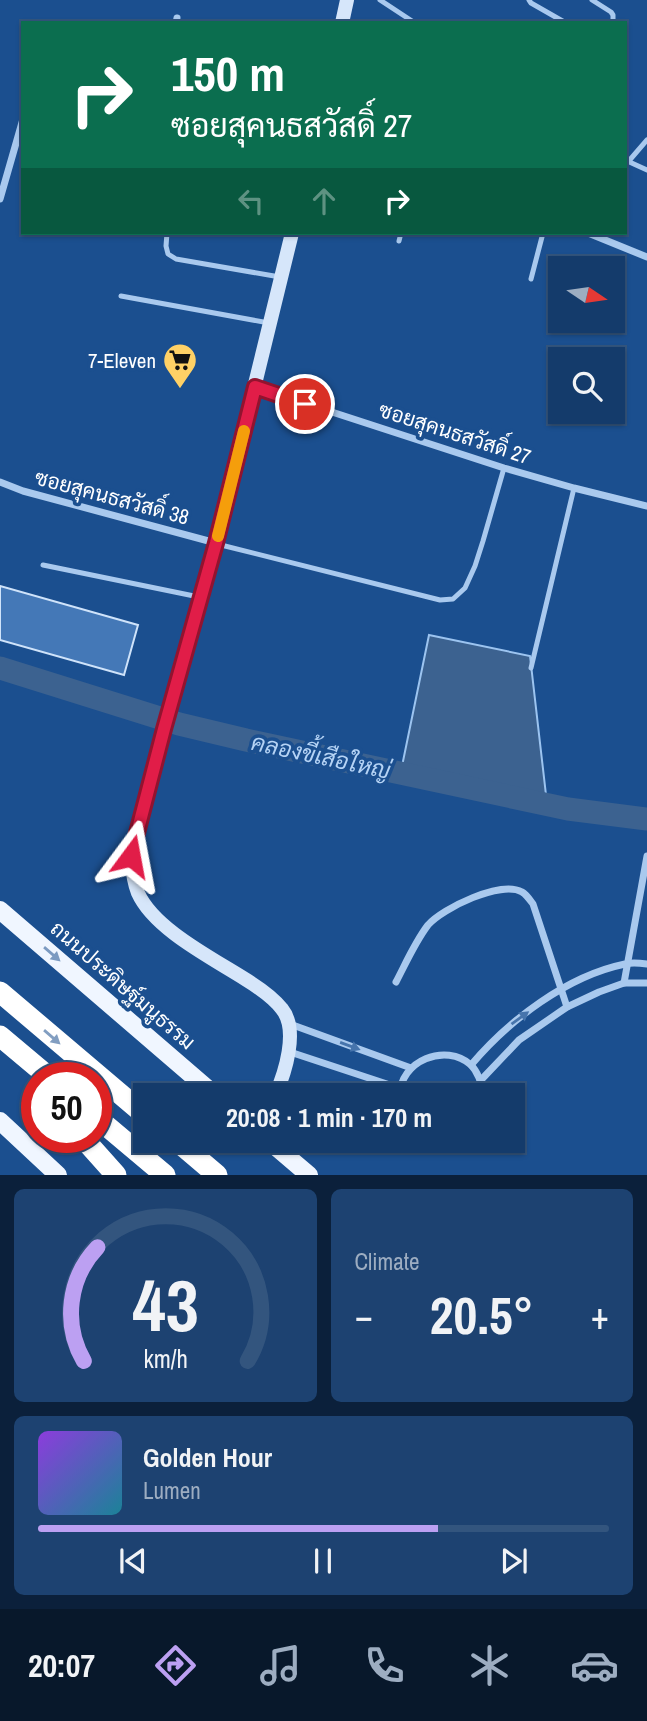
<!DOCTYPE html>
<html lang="en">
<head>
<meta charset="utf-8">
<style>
  :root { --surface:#143b6b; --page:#1d4271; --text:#f1f3f6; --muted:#9dadc1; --line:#33557e; --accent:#bca0f2 }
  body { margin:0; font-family:"Archivo Narrow",Sarabun,sans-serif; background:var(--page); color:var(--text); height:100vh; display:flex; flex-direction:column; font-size:26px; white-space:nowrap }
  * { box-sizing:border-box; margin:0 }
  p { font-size:23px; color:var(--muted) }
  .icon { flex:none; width:38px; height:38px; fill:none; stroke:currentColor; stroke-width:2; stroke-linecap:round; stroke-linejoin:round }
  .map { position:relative; height:1175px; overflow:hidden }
  .sheet { display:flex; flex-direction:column; gap:14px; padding:14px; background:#0b203b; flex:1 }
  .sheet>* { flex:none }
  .banner { position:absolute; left:21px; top:21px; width:606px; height:214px; border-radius:0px; box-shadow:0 2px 5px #0004,0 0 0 2px var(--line); background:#0b6e4f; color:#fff; overflow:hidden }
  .needle { width:46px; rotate:103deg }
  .buttons { position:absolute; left:548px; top:256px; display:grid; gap:14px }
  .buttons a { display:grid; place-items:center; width:77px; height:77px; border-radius:0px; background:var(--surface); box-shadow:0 2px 5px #0004,0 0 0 2px var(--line); font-size:35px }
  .speed { position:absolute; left:21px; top:1062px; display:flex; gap:14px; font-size:35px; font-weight:700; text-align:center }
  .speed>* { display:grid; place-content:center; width:91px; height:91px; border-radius:50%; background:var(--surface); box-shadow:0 2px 5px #0004,0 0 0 2px var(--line); line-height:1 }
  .speed .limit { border:10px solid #d22; background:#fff; color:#111 }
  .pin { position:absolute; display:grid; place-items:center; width:60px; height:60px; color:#fff; margin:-30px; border:4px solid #fff; border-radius:50%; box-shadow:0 2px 7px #0007 }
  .me { position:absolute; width:77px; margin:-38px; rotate:13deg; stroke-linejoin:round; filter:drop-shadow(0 0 5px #0008) }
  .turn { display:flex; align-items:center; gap:24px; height:147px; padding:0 35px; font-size:32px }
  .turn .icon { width:91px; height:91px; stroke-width:2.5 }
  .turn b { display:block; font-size:49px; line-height:60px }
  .lanes { display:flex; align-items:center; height:66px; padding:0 35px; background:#0003; justify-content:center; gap:35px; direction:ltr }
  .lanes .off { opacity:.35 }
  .big { font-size:52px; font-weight:700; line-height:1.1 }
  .sheet .card { flex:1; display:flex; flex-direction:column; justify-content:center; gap:10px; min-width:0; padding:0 24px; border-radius:10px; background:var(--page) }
  .sheet .dial { align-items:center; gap:0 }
  .dial svg { height:182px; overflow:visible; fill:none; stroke:var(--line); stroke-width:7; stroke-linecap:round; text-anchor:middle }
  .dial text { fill:var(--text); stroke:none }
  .song { display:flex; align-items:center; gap:21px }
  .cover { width:84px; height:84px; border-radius:10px; background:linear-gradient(135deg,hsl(270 70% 55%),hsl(190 70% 35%)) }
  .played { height:7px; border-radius:4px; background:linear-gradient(90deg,var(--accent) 70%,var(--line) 70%) }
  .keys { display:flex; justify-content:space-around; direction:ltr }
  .heat { display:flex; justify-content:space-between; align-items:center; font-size:38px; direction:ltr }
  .sheet .tiles { flex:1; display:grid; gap:14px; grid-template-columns:1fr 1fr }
  .card:last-child { grid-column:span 2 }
  .trip { position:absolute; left:133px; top:1083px; width:392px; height:70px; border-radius:0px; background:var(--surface); box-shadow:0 2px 5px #0004,0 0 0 2px var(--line); font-weight:700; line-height:70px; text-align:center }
  .menu { display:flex; height:112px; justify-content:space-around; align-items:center; background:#08182b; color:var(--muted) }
  .menu .icon { width:49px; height:49px }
  .menu .on { color:var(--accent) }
  .menu b { font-size:32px; color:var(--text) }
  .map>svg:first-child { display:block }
  .water { fill:#3c6290; stroke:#9cc4f0; stroke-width:2 }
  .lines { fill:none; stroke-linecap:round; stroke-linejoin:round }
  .canal { stroke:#3c6290; stroke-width:23 }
  .building { fill:#4478b7; stroke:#cfe3fa; stroke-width:2 }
  .lane { stroke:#a9c9ee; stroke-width:5 }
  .street { stroke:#a9c9ee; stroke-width:7 }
  .secondary { stroke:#d6e6fa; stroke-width:14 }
  .primary { stroke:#f0f6ff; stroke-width:18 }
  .highway { stroke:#fff; stroke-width:21 }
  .oneway { fill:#7b9ac1 }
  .oneway2 { fill:#4674ac }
  .oneway3 { fill:#829ec1 }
  .route-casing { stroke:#92132f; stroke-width:18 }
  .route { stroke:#e11d48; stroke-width:12 }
  .slow { stroke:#f59e0b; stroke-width:12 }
  .labels { text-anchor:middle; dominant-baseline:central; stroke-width:7; stroke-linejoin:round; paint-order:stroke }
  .poi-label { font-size:21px; fill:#fff; stroke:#1b4f8f; text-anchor:end }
  .street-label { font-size:21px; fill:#fff; stroke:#1b4f8f }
  .water-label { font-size:23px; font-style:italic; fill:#b5d3f5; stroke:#1b4f8f }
</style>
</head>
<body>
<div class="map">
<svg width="647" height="1175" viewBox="0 0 647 1175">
  <rect width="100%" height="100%" fill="#1b4f8f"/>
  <path class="water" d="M429 635 530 656 546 795 401 771Z"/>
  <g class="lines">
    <path class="canal" d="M0 668 179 724 246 740 568 809 647 819"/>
  </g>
  <path class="building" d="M0 586 138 625 124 675 0 640Z"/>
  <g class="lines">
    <g class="lane">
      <path d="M380 0 415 23"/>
      <path d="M529 0 531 3 566 23"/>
      <path d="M592 0 611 12 613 15V23"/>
      <path d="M625 160 647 170"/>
      <path d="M628 162 647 140"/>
      <path d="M167 233 166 246 168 254 176 259 280 277"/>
      <path d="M399 241 401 233"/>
      <path d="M531 279 543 233"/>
      <path d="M121 296 269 323"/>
      <path d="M217 544 440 600 453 599 465 588 475 566 483 541 504 468"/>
      <path d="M43 565 199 597"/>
      <path d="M531 668 574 488"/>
    </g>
    <g class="street">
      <path d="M176 23 177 18"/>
      <path d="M0 199 23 119"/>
      <path d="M588 233 647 257"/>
      <path d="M255 387 504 468 574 488 647 506"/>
      <path d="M0 482 23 491 216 543"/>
      <path d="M396 982C406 963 415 942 428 925 443 908 501 880 522 892 526 894 530 900 533 904L567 1007"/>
      <path d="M624 983 647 856"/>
      <path d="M290 1024 411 1068"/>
      <path d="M290 1052 399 1088"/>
      <path d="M471 1065C509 1020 567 976 625 964 632 962 640 963 647 964"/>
      <path d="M481 1080 519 1040 567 1007 599 992 624 983H647"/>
      <path d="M400 1096C399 1061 446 1042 471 1065 479 1073 482 1085 484 1096"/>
    </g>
    <g class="secondary">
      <path d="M342 23 347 0"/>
      <path d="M275 1096C285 1073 299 1030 282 1009 273 997 258 987 245 979 212 958 154 929 138 893 133 881 132 868 131 856L164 729 216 543 292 233"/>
    </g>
    <g class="primary">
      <path d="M0 910 216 1096"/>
      <path d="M0 1121 58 1175"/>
      <path d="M269 1141 309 1175"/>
    </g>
    <g class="highway">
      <path d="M0 992 145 1115"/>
      <path d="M0 1036 50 1078"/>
      <path d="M96 1117 165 1175"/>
      <path d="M83 1138 116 1175"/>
      <path d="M177 1141 217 1175"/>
    </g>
  </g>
  <defs><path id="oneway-solid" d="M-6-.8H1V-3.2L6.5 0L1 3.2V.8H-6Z" transform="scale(1.75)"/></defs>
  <use class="oneway" href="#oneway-solid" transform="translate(52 954) rotate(41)"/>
  <g class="oneway2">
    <use href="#oneway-solid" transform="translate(520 1018) rotate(-36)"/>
    <use href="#oneway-solid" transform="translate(350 1046) rotate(20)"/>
  </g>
  <use class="oneway3" href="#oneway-solid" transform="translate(52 1037) rotate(41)"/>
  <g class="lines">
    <g class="route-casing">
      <path id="route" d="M131 856 164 729 216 543 255 387 305 404"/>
    </g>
    <use href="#route" class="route"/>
    <path class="slow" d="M218 536 244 431"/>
  </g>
  <defs>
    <g id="supermarket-pin" transform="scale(1.75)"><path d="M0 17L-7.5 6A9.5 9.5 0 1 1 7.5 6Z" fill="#ffd166" stroke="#1b4f8f"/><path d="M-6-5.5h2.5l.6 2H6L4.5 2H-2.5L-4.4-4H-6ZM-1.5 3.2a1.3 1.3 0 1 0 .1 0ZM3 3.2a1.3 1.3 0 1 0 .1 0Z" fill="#111"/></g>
  </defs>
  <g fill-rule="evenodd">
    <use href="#supermarket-pin" x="180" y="360"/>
  </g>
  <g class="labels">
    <g class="poi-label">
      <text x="156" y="360">7-Eleven</text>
    </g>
    <g class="street-label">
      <text transform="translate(455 433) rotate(18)">ซอยสุคนธสวัสดิ์ 27</text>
      <text transform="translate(112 497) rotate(15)">ซอยสุคนธสวัสดิ์ 38</text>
      <text transform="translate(123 985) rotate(41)">ถนนประดิษฐ์มนูธรรม</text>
    </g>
    <g class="water-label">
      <text transform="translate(321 756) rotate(12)">คลองขี้เสือใหญ่</text>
    </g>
  </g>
</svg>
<div class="buttons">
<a><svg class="needle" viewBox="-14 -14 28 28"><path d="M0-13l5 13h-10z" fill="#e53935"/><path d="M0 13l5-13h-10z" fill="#9dadc1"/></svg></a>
<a><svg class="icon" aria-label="search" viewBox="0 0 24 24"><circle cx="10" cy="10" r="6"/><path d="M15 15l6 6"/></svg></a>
</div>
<div class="speed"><div class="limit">50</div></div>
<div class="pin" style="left:305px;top:404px;background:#d93025"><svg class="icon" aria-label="arrive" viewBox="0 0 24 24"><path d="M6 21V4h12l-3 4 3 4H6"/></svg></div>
<svg class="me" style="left:131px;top:856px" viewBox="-20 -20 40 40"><path d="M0-17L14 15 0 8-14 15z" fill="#e11d48" stroke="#fff" stroke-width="4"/></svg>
<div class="trip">20:08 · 1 min · 170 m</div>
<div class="banner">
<div class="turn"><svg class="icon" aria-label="right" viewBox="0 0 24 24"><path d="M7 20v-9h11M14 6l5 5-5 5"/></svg><div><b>150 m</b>ซอยสุคนธสวัสดิ์ 27</div></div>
<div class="lanes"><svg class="icon off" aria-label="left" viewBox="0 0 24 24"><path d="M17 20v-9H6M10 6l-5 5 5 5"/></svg><svg class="icon off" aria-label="ahead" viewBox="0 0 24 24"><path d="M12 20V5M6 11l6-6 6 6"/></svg><svg class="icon" aria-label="right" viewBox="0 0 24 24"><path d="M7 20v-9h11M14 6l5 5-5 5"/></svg></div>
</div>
</div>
<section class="sheet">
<div class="tiles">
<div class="card dial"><svg viewBox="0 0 100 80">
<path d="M14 69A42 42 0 1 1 86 69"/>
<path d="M14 69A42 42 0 0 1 20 19" stroke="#bca0f2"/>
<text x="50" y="56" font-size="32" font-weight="700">43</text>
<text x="50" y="72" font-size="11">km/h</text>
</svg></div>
<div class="card"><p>Climate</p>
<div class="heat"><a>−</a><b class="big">20.5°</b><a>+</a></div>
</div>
<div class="card">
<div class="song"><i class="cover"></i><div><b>Golden Hour</b><p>Lumen</p></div></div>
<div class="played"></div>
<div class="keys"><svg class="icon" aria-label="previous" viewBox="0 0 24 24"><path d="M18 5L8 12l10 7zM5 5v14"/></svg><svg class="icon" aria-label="pause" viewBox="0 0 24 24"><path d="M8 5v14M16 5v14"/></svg><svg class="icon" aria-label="next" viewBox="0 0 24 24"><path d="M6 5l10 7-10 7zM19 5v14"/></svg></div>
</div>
</div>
</section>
<nav class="menu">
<b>20:07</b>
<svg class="icon on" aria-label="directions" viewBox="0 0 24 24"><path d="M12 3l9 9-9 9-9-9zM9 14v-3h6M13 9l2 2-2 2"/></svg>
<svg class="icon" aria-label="music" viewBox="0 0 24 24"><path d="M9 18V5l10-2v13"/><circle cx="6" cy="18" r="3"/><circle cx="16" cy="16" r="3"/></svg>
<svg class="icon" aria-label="phone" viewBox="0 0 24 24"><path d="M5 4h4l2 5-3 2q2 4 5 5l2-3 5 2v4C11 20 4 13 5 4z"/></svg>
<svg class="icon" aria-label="climate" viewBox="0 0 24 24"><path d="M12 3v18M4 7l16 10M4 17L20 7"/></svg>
<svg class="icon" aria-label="car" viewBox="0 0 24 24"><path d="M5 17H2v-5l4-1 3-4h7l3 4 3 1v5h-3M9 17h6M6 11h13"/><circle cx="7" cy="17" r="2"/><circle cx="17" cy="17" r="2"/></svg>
</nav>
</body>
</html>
